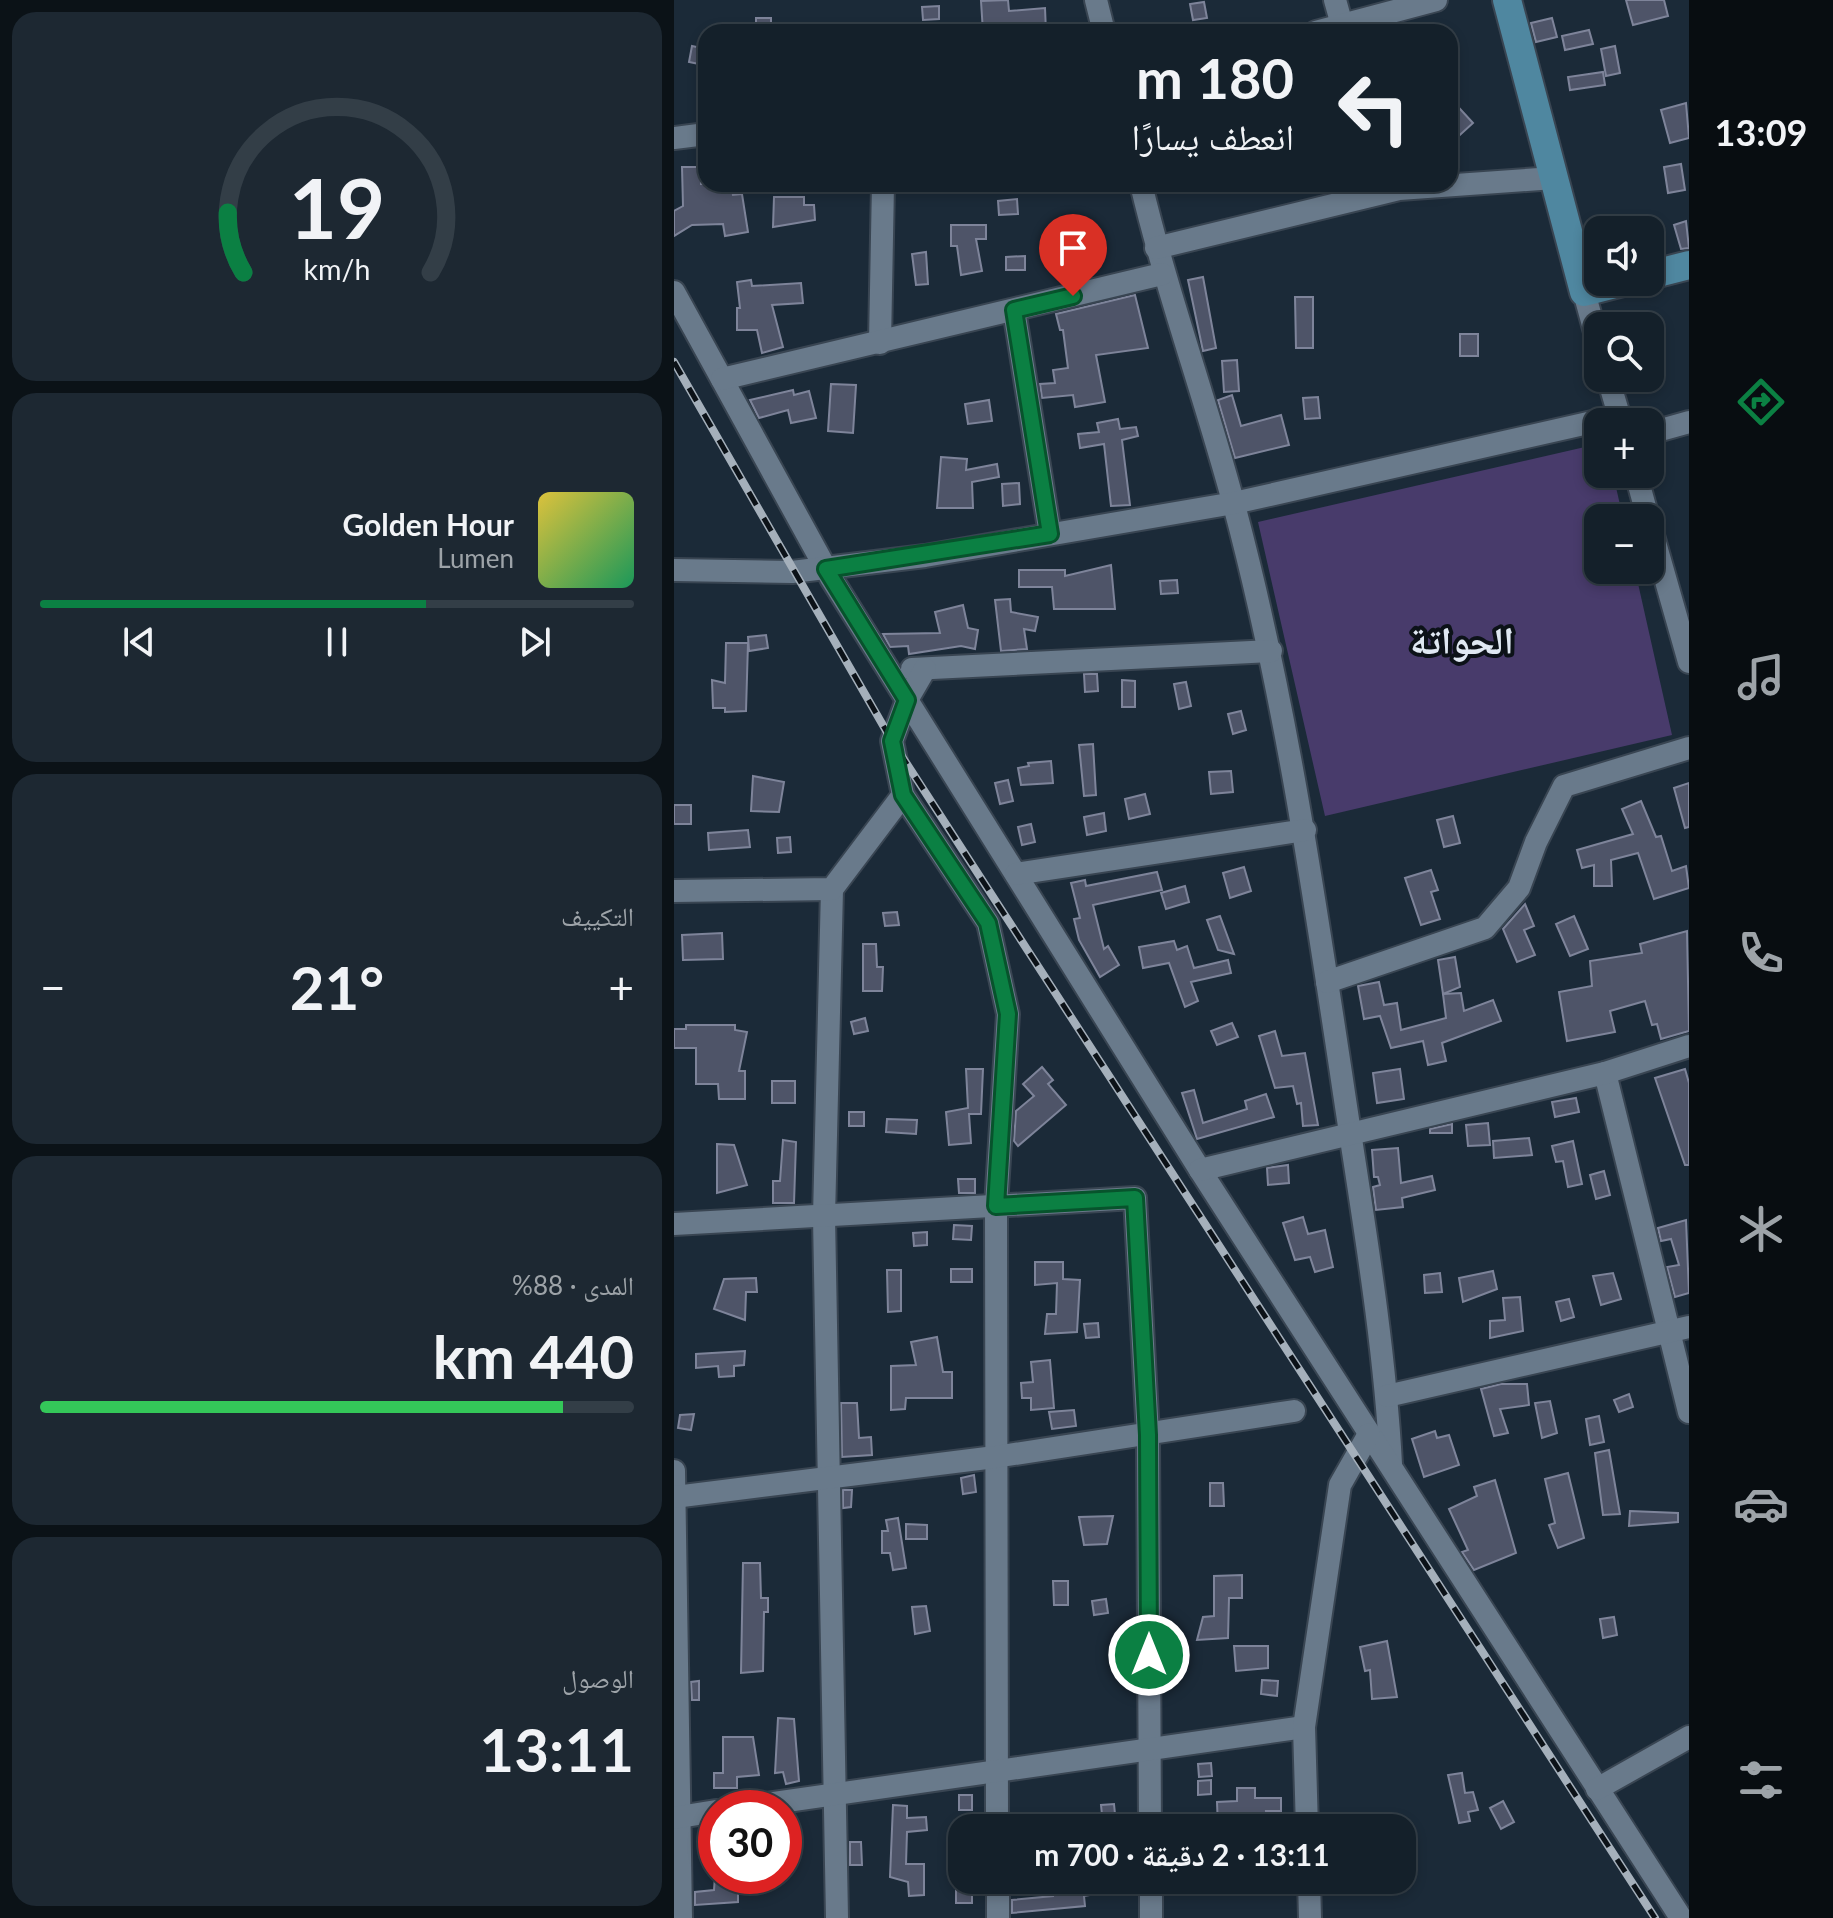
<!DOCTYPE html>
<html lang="ar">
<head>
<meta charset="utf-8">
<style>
  :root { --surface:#14202a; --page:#1d2832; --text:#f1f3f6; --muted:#9da3a8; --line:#333e47; --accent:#0b8043 }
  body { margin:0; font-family:Lato,"Noto Naskh Arabic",sans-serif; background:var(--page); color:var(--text); direction:rtl; height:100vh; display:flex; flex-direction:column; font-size:30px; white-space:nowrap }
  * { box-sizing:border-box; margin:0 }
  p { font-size:26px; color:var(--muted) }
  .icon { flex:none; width:44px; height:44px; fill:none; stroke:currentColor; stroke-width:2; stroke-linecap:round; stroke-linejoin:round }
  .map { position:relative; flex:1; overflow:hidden; direction:ltr }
  .side { display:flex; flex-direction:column; gap:12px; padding:12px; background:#0b1217; width:674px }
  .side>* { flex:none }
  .guide { position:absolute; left:24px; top:24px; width:760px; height:168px; border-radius:24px; box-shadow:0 4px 12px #0003,0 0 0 2px var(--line); direction:rtl; background:#14202a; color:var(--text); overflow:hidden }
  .controls { position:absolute; left:910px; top:216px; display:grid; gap:16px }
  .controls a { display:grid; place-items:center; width:80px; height:80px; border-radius:16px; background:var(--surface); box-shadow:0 4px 12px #0003,0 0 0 2px var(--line); font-size:40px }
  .speed { position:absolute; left:24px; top:1790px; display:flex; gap:16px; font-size:40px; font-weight:700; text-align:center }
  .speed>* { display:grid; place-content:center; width:104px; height:104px; border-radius:50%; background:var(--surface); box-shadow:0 4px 12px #0003,0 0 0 2px var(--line); line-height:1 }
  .speed .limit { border:12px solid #d22; background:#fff; color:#111 }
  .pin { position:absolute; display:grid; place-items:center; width:68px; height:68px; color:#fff; margin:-82px -34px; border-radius:50% 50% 50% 0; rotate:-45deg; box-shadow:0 0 8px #0007 }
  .pin .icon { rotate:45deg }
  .me { position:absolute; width:88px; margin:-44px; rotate:0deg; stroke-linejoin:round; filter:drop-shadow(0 0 6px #0008) }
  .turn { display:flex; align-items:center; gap:28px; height:168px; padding:0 32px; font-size:36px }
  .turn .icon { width:104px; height:104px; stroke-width:2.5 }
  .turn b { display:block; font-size:56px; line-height:68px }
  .big { font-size:60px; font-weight:700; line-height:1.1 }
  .side .card { flex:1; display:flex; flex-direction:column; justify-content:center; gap:12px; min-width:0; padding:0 28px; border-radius:24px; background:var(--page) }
  .side .dial { align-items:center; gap:0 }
  .dial svg { height:208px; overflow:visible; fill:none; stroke:var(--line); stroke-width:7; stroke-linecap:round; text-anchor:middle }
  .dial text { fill:var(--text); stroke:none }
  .song { display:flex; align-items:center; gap:24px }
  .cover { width:96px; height:96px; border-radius:12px; background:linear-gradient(135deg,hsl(50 70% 55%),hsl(150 70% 35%)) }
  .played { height:8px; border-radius:4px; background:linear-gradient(90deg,var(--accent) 65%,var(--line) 65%) }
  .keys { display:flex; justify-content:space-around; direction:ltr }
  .heat { display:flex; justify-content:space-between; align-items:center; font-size:44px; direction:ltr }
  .charge { height:12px; border-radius:6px; background:linear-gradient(90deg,#34c759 88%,var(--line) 0) }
  .trip { position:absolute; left:274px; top:1814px; width:468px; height:80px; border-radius:24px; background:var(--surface); box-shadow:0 4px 12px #0003,0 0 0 2px var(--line); font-weight:700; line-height:80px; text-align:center; direction:rtl }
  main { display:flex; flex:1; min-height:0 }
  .tabs { display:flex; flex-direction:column; width:144px; justify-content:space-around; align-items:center; background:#080d11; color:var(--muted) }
  .tabs .icon { width:56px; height:56px }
  .tabs .on { color:var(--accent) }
  .tabs b { font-size:36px; color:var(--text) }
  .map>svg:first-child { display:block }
  .green { fill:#483b6b }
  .building { fill:#4e5468; stroke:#7e849a; stroke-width:2 }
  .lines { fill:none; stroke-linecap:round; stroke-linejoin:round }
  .minor-casing { stroke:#394552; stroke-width:26 }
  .major-casing { stroke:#394552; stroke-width:32 }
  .minor { stroke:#697a8b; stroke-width:22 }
  .major { stroke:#4f87a0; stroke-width:28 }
  .rail-casing { stroke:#a5b0bb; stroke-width:8 }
  .rail { stroke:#0c1218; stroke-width:5; stroke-dasharray:15; stroke-linecap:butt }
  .route-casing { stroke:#07532c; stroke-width:20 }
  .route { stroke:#0b8043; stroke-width:14 }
  .labels { text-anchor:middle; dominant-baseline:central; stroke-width:8; stroke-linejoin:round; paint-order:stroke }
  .town-label { font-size:38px; font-weight:bold; fill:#dfe8f2; stroke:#0c1218 }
</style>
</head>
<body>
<main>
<nav class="tabs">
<b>13:09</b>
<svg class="icon on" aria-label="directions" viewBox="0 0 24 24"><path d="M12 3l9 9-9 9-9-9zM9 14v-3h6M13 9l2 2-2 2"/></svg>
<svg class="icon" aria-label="music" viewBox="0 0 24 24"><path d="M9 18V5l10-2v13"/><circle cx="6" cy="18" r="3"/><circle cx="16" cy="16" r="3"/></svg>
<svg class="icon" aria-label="phone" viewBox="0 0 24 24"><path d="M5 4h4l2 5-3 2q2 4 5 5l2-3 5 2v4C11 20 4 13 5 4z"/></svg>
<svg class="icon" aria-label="climate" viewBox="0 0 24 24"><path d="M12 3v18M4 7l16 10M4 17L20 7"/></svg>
<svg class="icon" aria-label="car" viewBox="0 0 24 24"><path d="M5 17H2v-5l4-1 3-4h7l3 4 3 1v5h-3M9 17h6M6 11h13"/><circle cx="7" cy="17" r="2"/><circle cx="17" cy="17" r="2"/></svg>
<svg class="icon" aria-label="filters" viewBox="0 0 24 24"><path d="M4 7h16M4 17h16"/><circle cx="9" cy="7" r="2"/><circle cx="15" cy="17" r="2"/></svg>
</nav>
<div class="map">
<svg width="1015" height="1918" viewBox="0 0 1015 1918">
  <rect width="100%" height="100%" fill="#1b2a38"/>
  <path class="green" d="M924 444V474H939L949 518H924V570H961L998 735 651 816 584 522Z"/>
  <g class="building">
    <path d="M334 0 335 11 371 8 372 32H309L307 1Z"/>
    <path d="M952 0H990L994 16 959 25Z"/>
    <path d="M530 2 533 18 519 20 516 4Z"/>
    <path d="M265 6V19L249 20 248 7Z"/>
    <rect x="82" y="18" width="15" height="14"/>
    <path d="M878 18 883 37 862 42 857 23Z"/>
    <path d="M915 30 919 44 891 50 888 36Z"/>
    <path d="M18 46 32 49 30 65 15 62Z"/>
    <path d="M941 46 946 73 932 76 927 49Z"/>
    <path d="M929 72 931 85 896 90 894 77Z"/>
    <path d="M776 98 799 123 776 144Z"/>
    <path d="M1012 103 1015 138 996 143 987 110Z"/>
    <path d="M1007 164 1011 190 994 193 990 167Z"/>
    <path d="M8 167H27V184H57L59 195 68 194 74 232 51 236 49 224 18 225 0 236V211L9 206Z"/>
    <path d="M100 197H130V205H140L141 220 99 227Z"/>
    <path d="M343 199 344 214 325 215 324 201Z"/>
    <path d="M1012 221 1015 248 1007 249 1000 225Z"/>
    <path d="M277 225H312V239H302L308 271 287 275 283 246H277Z"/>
    <path d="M252 252 254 284 242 285 238 254Z"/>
    <path d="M351 256V270H332V257Z"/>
    <path d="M529 277 542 348 529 351 514 280Z"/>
    <path d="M77 280 78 286 127 283 129 303 98 305 109 347 88 353 83 330H63V308H66L63 282Z"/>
    <path d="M461 295 474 348 422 355 431 402 401 407 399 395 368 398 366 384 381 383 379 370 394 368 389 330H386L382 314Z"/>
    <path d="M621 297H639V348H622Z"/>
    <rect x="786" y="334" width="18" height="22"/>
    <path d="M563 360 565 391 550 392 548 361Z"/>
    <path d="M157 384 182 385 179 433 154 431Z"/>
    <path d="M119 390 120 395 135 391 142 418 117 423 114 410 85 418 76 400Z"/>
    <path d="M558 395 567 426 607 415 615 445 561 458 544 400Z"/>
    <path d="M644 397 646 418 631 419 629 398Z"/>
    <path d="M315 400 318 421 294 424 291 404Z"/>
    <path d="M444 419 446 429 462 427 464 436 448 440 456 505 437 506 430 444 406 448 404 434 425 432 423 423Z"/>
    <path d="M267 457 293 459 292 470 323 464 325 477 298 482 299 508H263Z"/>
    <path d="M345 483 346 504 329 506 328 484Z"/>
    <path d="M437 565 441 609H380L378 587H345V570H391V576Z"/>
    <path d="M503 580 504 593 487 594 486 581Z"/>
    <path d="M336 599 337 612 364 617 361 631 350 629 353 649 327 651 321 600Z"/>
    <path d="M289 605 294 628 304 630 301 649 287 646 235 654 234 646 216 647 209 634 266 633 261 612Z"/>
    <path d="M92 635 94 648 75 651 74 637Z"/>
    <path d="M52 643H74L72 711 51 712V708H39L38 680 51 683Z"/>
    <path d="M410 674H423L424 691 411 692Z"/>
    <path d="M448 680 461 681V707H448Z"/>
    <path d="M512 682 517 706 505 709 500 684Z"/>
    <path d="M567 711 572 730 559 734 554 714Z"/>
    <path d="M419 744 422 795 410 796 405 745Z"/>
    <path d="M377 761 379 783 347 785 344 768 355 766 354 763Z"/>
    <path d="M557 771 559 792 537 794 535 772Z"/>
    <path d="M79 776 110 782 105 812 77 811Z"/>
    <path d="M334 780 339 801 326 804 321 783Z"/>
    <path d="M1015 783V827L1011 828 1000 788Z"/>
    <path d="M471 794 476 814 455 819 451 799Z"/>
    <path d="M967 801 982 837 987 836 998 871 1012 866 1015 888 980 899 964 853 937 860 938 886H920V865L908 868 903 850 959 834 948 809Z"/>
    <rect x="0" y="805" width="17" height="19"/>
    <path d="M430 813 432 831 413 835 410 817Z"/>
    <path d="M779 816 786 843 770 847 763 820Z"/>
    <path d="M357 824 361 842 348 845 344 827Z"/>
    <path d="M74 830 76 847 35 850 34 833Z"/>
    <path d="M116 837 117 852 104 853 103 838Z"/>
    <path d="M570 867 577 891 556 898 549 873Z"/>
    <path d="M757 870 764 890 757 892 766 919 747 925 731 878Z"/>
    <path d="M483 872 488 890 419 905 430 949 434 946 445 965 426 977 405 940 400 919 406 918 397 883 411 880 412 886Z"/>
    <path d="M511 886 515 902 492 909 487 893Z"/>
    <path d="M851 904 860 926 850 930 861 955 843 962 829 929Z"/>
    <path d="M223 912 225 925 211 926 209 913Z"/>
    <path d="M546 916 560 954 544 950 533 920Z"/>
    <path d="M900 916 914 949 896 956 882 924Z"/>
    <path d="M1013 931 1015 1031 987 1039 983 1024 978 1025 971 1001 936 1011 941 1032 893 1041 885 992 918 986 916 961 968 953 966 944Z"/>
    <path d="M48 933 49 959 9 960 8 935Z"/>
    <path d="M500 941 503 950 513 946 520 968 554 960 557 973 517 982 524 1001 511 1007 495 963 469 968 465 947Z"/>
    <path d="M189 944H202L203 967H209L208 991H189Z"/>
    <path d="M781 957 786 987 769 994 764 960Z"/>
    <path d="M705 982 710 1005 723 1003 727 1030 772 1018 769 994 787 993 790 1011 819 1000 827 1021 768 1043 772 1061 754 1065 749 1041 717 1048 706 1016 690 1019 684 986Z"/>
    <path d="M191 1018 194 1031 180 1034 177 1022Z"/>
    <path d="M558 1023 564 1037 543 1045 537 1031Z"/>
    <path d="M12 1025H61V1030L73 1032 65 1071H71V1099H45L44 1084H22V1048H0V1029H12Z"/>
    <path d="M601 1031 608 1056 631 1053 644 1125 629 1126 627 1103 623 1104 619 1086 601 1088 585 1036Z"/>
    <path d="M368 1067 379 1080 374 1084 392 1105 344 1146 340 1141 342 1111 360 1096 349 1084Z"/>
    <path d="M292 1069H309L307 1114H295L297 1143 275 1145 272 1112 294 1108Z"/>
    <path d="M726 1069 730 1099 703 1103 699 1073Z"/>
    <path d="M1011 1069 1015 1083V1165H1011L981 1078Z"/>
    <rect x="98" y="1081" width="23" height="22"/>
    <path d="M520 1090 529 1123 573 1109 571 1101 592 1094 600 1117 523 1139 508 1093Z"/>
    <path d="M902 1098 905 1112 881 1117 878 1102Z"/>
    <rect x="175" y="1112" width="15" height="14"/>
    <path d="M213 1119 243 1120 242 1134 212 1132Z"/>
    <path d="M814 1123 816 1145 794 1146 792 1125Z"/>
    <path d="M778 1124V1133H756V1129Z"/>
    <path d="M855 1138 858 1155 820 1158 819 1141Z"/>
    <path d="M109 1140 122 1142 120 1203H99V1181H106Z"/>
    <path d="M899 1141 908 1184 894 1187 889 1161 882 1162 878 1146Z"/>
    <path d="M43 1144 60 1145 73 1185 43 1193Z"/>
    <path d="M724 1148 727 1183 758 1176 761 1190 728 1198 729 1207 702 1210 699 1187 706 1185 704 1177H700L698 1150Z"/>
    <path d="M614 1165 615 1183 594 1185 593 1168Z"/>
    <path d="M930 1171 936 1195 922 1199 916 1175Z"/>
    <path d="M284 1179H301V1193H285Z"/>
    <path d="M629 1217 634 1234 651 1230 659 1267 641 1272 636 1257 621 1260 609 1223Z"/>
    <path d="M1012 1220 1015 1293 1001 1297 993 1267 1005 1265 997 1239 987 1241 984 1228Z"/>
    <path d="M280 1225 298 1226 297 1240 279 1239Z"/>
    <path d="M253 1232V1245L240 1246 239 1233Z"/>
    <path d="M361 1262H389V1279L406 1280 403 1332 371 1334 373 1314H382L383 1283 361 1285Z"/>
    <rect x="277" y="1269" width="21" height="13"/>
    <path d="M213 1270H227V1311L214 1312Z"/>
    <path d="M819 1271 823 1289 789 1302 785 1278Z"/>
    <path d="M766 1273 768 1292 751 1293 750 1275Z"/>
    <path d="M939 1273 947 1299 927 1305 919 1276Z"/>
    <path d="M82 1278 83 1292H72L71 1320 40 1309 50 1279Z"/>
    <path d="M846 1297 849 1331 816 1338V1321L831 1320 829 1298Z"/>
    <path d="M895 1299 900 1317 887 1321 882 1302Z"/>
    <path d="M424 1323 425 1337 412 1338 410 1324Z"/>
    <path d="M263 1337 269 1372H278V1398H232L231 1409 217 1410V1366L242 1365 237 1342Z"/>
    <path d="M71 1351 70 1365 60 1366V1376L45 1377 44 1366 22 1368V1354Z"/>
    <path d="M376 1360 380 1408 357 1410V1398H348L347 1383 359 1382 357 1362Z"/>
    <path d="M827 1384H853L855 1405 826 1409 834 1433 820 1436 807 1389Z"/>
    <path d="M955 1394 959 1407 945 1412 940 1400Z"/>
    <path d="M876 1401 883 1433 868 1438 861 1403Z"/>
    <path d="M167 1403H183L185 1438 197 1437 198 1455 168 1457Z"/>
    <path d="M400 1410 402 1426 378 1429 375 1412Z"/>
    <path d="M20 1414 17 1430 4 1428 6 1415Z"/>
    <path d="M925 1416 930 1442 916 1445 912 1419Z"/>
    <path d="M761 1431 763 1438 775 1435 785 1465 750 1477 738 1439Z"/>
    <path d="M935 1450 946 1514 929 1515 921 1453Z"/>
    <path d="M894 1473 910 1538 884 1548 875 1525 881 1523 871 1479Z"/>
    <path d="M300 1475 302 1492 289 1494 287 1478Z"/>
    <path d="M821 1480 842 1553 800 1570 788 1552 794 1550 775 1509 803 1496 800 1487Z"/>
    <path d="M536 1483H549L550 1506H536Z"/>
    <path d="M169 1490H178L177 1507 169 1508Z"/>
    <path d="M956 1511 1004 1513V1522L955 1526Z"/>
    <path d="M439 1516 433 1544 410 1545 405 1517Z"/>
    <path d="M224 1518 232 1568 219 1570 216 1553H208V1531H214L212 1520Z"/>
    <path d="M232 1524 253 1525V1539H232Z"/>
    <path d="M69 1563H86L87 1598H94V1612H90L89 1671 67 1673Z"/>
    <path d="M568 1575V1598H555L554 1638 523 1640 529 1617 540 1616V1576Z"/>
    <path d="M379 1581H394V1605H380Z"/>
    <path d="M432 1599 434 1613 420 1615 418 1601Z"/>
    <path d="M252 1606 256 1631 241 1634 238 1607Z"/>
    <path d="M940 1617 943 1635 929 1638 926 1619Z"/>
    <path d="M713 1641 723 1697 698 1699 696 1670 691 1671 686 1647Z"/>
    <path d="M560 1646H594V1668L562 1671Z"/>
    <path d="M588 1680 604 1681 603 1696 587 1694Z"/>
    <path d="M25 1681V1700H18L17 1682Z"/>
    <path d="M104 1718 120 1719 125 1781 112 1784 109 1772 101 1773Z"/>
    <path d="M49 1737H79L85 1775 63 1777V1788H40V1773H49Z"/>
    <path d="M537 1763 538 1776 525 1777 524 1764Z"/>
    <path d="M788 1773 791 1793 799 1792 804 1810 794 1812 796 1821 785 1823 774 1775Z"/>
    <path d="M537 1780V1794L524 1795V1781Z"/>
    <path d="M563 1788H581V1798H607V1811H592L593 1827 544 1828 543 1802 563 1801Z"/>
    <rect x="285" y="1795" width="13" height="15"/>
    <path d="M829 1801 840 1822 827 1829 816 1808Z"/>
    <path d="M440 1804 442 1824 429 1825 427 1805Z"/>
    <path d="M219 1805 233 1806V1818L252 1817 253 1830 233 1832 232 1864H250V1895L235 1896 234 1882 216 1877Z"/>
    <path d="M176 1842H187L188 1865H176Z"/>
    <path d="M41 1876H64V1902L21 1905V1892L40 1890Z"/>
    <path d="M420 1881 422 1894 410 1896 411 1906 338 1913V1900L379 1896 378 1886Z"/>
    <rect x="282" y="1889" width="16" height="14"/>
  </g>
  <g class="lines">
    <g class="minor-casing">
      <g id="minor">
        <path d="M422 0 430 32"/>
        <path d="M661 0 668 25"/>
        <path d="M642 32 762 0"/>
        <path d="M0 138 32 134"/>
        <path d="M467 184C493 293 531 397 560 505 610 692 638 882 667 1073 686 1202 710 1333 717 1464"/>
        <path d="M482 248 725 189 880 178"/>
        <path d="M0 292 157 578 526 1170 1007 1918"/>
        <path d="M910 292 924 343"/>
        <path d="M340 310 376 534"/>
        <path d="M206 343 209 184"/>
        <path d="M934 378 947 422"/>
        <path d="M48 379 488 274"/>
        <path d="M976 433 1015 422"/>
        <path d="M962 474 974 518"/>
        <path d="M976 525 1015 662"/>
        <path d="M0 570 118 572 251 556 560 503 945 416"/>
        <path d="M238 669 597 651"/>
        <path d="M229 795 314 923 334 1014 322 1206 323 1828"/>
        <path d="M342 874 631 830"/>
        <path d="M158 889 150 1217 163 1918"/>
        <path d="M0 891 158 889 229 795 218 741 233 700 251 669"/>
        <path d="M653 982 811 928 845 888 862 842 890 786 1015 748"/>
        <path d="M931 1073 1015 1412"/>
        <path d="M526 1170 931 1073 1015 1046"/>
        <path d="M0 1224 461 1198 474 1435 476 1828"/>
        <path d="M713 1396 1015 1327"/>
        <path d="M0 1471 7 1918"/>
        <path d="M0 1497 321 1457 620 1411"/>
        <path d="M923 1789 1015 1737"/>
        <path d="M65 1808 630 1727"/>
        <path d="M0 1818 42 1811"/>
        <path d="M633 1828 630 1727 666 1485 695 1434"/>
        <path d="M324 1880V1918"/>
        <path d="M477 1880V1918"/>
        <path d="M635 1880 636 1918"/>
      </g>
    </g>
    <g class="major-casing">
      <g id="major">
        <path d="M833 0 910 292 949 282"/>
        <path d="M976 275 1015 265"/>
      </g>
    </g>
    <use href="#minor" class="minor"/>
    <use href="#major" class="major"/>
    <g class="rail-casing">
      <path id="rail" d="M0 362 218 741 981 1918"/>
    </g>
    <use href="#rail" class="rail"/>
  </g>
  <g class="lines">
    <g class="route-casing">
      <path id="route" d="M399 296 340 310 376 534 152 569 233 700 218 741 229 795 314 923 334 1014 322 1206 461 1198 474 1435 475 1655"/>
    </g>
    <use href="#route" class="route"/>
  </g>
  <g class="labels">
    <g class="town-label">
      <text x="788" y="639">الحواتة</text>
    </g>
  </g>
</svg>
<div class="controls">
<a><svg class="icon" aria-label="sound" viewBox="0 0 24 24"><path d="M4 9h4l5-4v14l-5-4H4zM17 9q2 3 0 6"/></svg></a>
<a><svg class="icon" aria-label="search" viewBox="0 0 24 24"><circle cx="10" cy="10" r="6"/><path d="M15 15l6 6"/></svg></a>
<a>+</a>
<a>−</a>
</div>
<div class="speed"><div class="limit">30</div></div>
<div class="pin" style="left:399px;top:296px;background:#d93025"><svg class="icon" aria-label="arrive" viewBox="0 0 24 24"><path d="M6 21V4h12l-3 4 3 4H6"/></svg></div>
<svg class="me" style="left:475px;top:1655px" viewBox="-20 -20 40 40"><circle r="17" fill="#0b8043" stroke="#fff" stroke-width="3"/><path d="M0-11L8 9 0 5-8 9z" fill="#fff"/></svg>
<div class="trip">13:11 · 2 دقيقة · 700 m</div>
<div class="guide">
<div class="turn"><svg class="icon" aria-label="left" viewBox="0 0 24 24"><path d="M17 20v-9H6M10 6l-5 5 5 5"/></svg><div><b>180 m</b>انعطف يسارًا</div></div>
</div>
</div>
<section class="side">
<div class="card dial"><svg viewBox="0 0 100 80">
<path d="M14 69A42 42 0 1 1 86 69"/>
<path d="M14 69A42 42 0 0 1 8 46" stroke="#0b8043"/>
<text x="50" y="56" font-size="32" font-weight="700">19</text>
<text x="50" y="72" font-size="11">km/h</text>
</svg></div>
<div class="card">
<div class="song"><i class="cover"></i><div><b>Golden Hour</b><p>Lumen</p></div></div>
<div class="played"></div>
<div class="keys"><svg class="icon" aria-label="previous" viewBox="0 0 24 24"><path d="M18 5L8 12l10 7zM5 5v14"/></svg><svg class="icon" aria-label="pause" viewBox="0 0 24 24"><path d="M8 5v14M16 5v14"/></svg><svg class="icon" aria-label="next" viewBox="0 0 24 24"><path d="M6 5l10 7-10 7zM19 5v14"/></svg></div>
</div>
<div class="card"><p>التكييف</p>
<div class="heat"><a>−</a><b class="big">21°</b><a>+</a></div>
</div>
<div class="card"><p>المدى · 88%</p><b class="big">440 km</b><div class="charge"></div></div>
<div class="card"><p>الوصول</p><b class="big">13:11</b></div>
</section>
</main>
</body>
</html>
